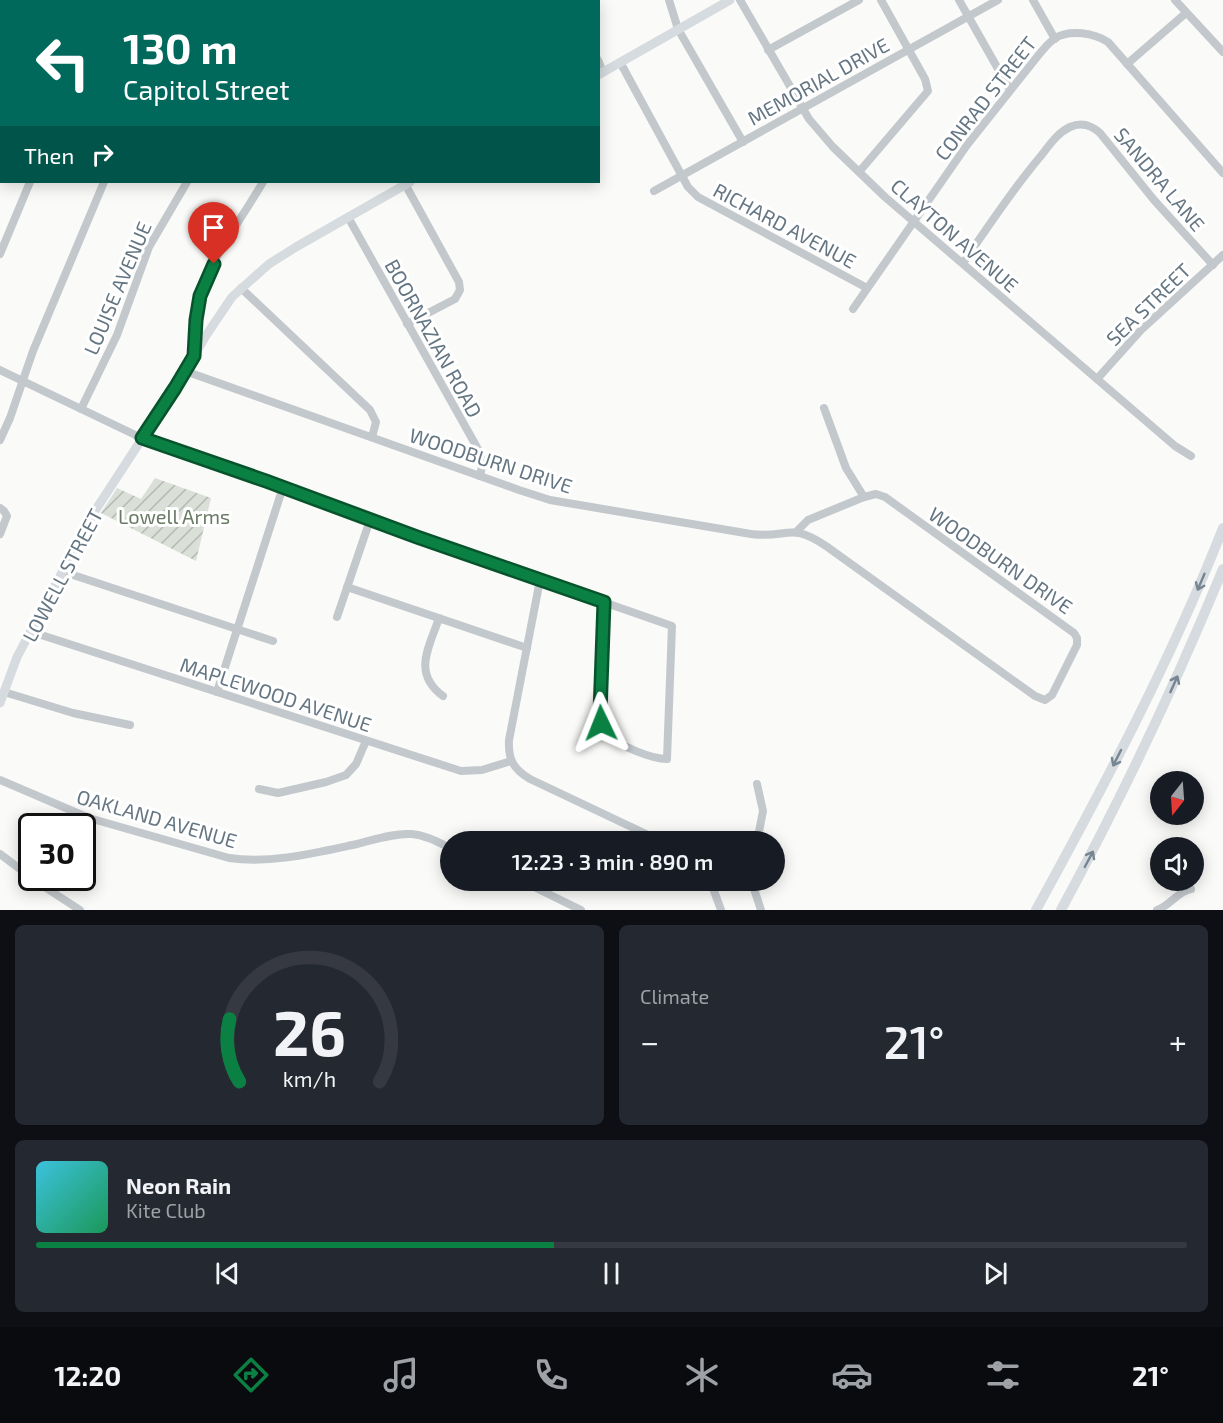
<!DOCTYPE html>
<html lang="en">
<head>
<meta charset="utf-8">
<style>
  :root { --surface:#171b24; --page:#242831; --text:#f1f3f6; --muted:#9ea1a6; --line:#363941; --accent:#0b8043 }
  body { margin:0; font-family:"Exo 2",sans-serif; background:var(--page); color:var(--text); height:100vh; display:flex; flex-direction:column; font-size:22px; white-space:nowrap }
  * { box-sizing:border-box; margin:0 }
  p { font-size:20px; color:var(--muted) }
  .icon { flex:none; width:33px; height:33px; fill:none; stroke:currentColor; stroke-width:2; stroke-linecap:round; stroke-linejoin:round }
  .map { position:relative; height:910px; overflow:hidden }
  .panel { display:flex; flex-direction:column; gap:15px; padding:15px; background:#0d0f14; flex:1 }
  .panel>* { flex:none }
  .top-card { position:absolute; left:0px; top:0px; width:600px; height:183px; box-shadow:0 3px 15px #0003; background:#00695c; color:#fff; overflow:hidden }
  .needle { width:39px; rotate:197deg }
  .buttons { position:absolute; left:1150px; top:771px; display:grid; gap:12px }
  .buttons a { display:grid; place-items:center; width:54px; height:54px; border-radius:50%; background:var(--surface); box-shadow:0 3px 15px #0003; font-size:30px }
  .speed { position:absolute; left:18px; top:813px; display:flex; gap:12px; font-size:30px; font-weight:700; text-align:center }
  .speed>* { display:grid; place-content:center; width:78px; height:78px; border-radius:50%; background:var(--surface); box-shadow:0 3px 15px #0003; line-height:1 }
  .speed .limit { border:3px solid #111; border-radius:9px; background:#fff; color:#111 }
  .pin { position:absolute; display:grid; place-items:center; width:51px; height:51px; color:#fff; margin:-62px -26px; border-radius:50% 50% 50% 0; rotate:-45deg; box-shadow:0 0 6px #0007 }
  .pin .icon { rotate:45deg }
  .me { position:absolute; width:66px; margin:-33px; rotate:358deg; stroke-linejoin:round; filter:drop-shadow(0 0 4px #0008) }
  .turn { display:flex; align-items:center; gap:21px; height:126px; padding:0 24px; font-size:27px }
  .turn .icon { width:78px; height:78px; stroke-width:2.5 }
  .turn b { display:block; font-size:42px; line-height:51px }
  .then { display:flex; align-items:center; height:57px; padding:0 24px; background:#0003; gap:12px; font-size:22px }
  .big { font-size:45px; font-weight:600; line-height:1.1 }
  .panel .card { flex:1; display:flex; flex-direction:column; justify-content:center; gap:9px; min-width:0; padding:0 21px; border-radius:9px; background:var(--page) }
  .panel .dial { align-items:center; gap:0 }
  .dial svg { height:156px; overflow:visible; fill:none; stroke:var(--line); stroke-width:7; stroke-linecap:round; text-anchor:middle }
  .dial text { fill:var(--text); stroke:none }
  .song { display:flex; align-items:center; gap:18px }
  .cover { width:72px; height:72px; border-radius:9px; background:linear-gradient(135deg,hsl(190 70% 55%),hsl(150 70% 35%)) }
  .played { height:6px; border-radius:3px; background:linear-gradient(90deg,var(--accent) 45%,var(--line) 45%) }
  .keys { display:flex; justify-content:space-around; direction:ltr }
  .heat { display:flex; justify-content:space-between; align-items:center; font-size:33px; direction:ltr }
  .panel .tiles { flex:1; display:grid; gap:15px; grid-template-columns:1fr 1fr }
  .card:last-child { grid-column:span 2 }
  .trip { position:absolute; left:440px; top:831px; width:345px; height:60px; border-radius:30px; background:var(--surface); box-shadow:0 3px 15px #0003; font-weight:600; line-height:60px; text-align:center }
  .dock { display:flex; height:96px; justify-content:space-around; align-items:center; background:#090b0e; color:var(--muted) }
  .dock .icon { width:42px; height:42px }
  .dock .on { color:var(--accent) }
  .dock b { font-size:27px; color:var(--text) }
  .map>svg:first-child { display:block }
  .garden { fill:url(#garden-furrows) }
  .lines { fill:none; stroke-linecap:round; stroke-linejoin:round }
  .minor { stroke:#c3c8cc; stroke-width:8 }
  .major { stroke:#d6dbdf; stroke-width:9 }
  .highway { stroke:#d6dbdf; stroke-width:10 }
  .oneway { stroke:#768591 }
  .route-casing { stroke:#07532c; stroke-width:15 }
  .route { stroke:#0b8043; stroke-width:10 }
  .labels { text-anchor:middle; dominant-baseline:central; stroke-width:6; stroke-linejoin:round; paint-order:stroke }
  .street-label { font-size:20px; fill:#657683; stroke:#fff }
  .park-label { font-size:20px; fill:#687a64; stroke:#fff }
</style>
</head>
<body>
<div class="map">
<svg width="1223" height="910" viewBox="0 0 1223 910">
  <defs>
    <pattern id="garden-furrows" width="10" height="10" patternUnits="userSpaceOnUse" patternTransform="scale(1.5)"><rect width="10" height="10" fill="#dadfd7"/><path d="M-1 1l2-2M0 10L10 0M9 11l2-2" fill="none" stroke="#b4b9b4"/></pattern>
  </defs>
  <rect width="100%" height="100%" fill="#fafaf8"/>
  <path class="garden" d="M155 478 211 498 196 561 101 513 117 488 141 499Z"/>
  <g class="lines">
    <g class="minor">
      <path d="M239 0 240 2"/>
      <path d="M576 0 577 2"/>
      <path d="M669 0 678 29 743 142"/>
      <path d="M740 0 809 119 833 147 885 197 1175 446 1191 456"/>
      <path d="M959 0 1010 90"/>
      <path d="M1033 0 1055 39"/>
      <path d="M1175 0 1223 52"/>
      <path d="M768 50 859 0"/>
      <path d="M598 60 603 72"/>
      <path d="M620 62 688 187 698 197 867 288"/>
      <path d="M1127 64 1186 13"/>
      <path d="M0 72 2 67"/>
      <path d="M859 172 928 91 925 79 881 0"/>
      <path d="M405 184 459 282 460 290 455 299 407 324"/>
      <path d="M654 191 998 0"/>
      <path d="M348 217 479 451 483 461 480 476"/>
      <path d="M0 254 30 182"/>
      <path d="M963 263C988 227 1012 190 1040 157 1049 146 1057 133 1070 127 1081 122 1091 125 1100 133L1154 200 1213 265"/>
      <path d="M241 288 370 410 376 422 372 437"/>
      <path d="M853 309 967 145 1041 52C1045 47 1050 42 1055 38 1070 29 1094 33 1108 42L1223 173"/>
      <path d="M194 355C195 335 195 315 200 295 210 260 244 215 263 182"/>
      <path d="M0 370 150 442 283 487 406 533 672 626 667 759C652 759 619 746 609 735 603 729 600 722 600 713L604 602"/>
      <path d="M185 371 519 490 550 500 751 534C788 539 789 521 826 546L1035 696 1045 700 1052 695 1077 645V638L1074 633 885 497 876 494 864 497 808 520 797 531"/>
      <path d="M1097 379 1141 330 1223 255"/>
      <path d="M824 408 846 468 864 497"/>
      <path d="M81 409 117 335 149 247 187 182"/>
      <path d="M0 440 10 418 33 351 104 182"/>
      <path d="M0 508 4 511 7 516 0 534"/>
      <path d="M64 572 273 641"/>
      <path d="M540 580 509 740C508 759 513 769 530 779L663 842"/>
      <path d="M347 587 527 648"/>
      <path d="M337 617 370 520"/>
      <path d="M439 618C429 648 412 673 443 696"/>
      <path d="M32 632 461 771 482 770 511 761"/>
      <path d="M4 692 73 713 130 725"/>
      <path d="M217 692 283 487"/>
      <path d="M0 780 89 818 229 858C271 864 315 853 357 844 374 840 393 833 411 834 425 835 438 842 450 848"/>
      <path d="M259 789 278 793 326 782 346 775 356 764 366 741"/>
      <path d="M757 842 763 811 757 784"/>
      <path d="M0 854 40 884 80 910"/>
      <path d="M520 880 581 910"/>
      <path d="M710 880 721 910"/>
      <path d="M751 880 761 910"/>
      <path d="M1157 910C1171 905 1178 891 1191 889"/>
    </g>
    <g class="major">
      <path d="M598 75 730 0"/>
      <path d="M0 703 17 657 93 514 175 388 207 334 232 297 269 264 296 247 410 182"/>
    </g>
    <g class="highway">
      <path d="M1036 910C1104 786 1171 660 1223 528"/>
      <path d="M1061 910C1121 799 1175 686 1223 569"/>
    </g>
  </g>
  <defs><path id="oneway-shaft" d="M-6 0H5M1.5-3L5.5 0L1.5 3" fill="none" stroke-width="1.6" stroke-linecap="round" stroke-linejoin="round" transform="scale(1.5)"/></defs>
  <g class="oneway">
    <use href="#oneway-shaft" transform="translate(1201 582) rotate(113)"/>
    <use href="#oneway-shaft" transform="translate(1174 684) rotate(-66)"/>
    <use href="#oneway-shaft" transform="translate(1117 758) rotate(117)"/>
    <use href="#oneway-shaft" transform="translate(1089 859) rotate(-62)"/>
  </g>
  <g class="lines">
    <g class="route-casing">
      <path id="route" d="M214 264 200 296 196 320 194 356 175 388 142 438 266 481 417 537 604 602 600 713 601 723"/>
    </g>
    <use href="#route" class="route"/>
  </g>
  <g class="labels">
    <g class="street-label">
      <text transform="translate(818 81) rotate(-29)">MEMORIAL DRIVE</text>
      <text transform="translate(985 98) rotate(-52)">CONRAD STREET</text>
      <text transform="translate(1160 179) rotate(50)">SANDRA LANE</text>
      <text transform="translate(785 225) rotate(28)">RICHARD AVENUE</text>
      <text transform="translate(955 235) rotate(41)">CLAYTON AVENUE</text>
      <text transform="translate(117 288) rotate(-67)">LOUISE AVENUE</text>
      <text transform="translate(1148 304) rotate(-44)">SEA STREET</text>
      <text transform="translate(434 338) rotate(61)">BOORNAZIAN ROAD</text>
      <text transform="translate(491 460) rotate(18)">WOODBURN DRIVE</text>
      <text transform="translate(1001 560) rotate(35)">WOODBURN DRIVE</text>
      <text transform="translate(62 575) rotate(-62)">LOWELL STREET</text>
      <text transform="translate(276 694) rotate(18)">MAPLEWOOD AVENUE</text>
      <text transform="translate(157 818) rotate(16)">OAKLAND AVENUE</text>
    </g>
    <g class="park-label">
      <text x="174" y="516">Lowell Arms</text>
    </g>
  </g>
</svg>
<div class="buttons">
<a><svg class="needle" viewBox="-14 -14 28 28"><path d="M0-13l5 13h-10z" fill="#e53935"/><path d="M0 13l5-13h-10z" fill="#9ea1a6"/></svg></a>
<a><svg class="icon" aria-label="sound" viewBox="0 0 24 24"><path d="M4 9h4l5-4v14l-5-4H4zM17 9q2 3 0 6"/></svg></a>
</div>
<div class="speed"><div class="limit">30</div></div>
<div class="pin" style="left:214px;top:264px;background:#d93025"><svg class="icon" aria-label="arrive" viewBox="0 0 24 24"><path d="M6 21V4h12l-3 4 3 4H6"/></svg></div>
<svg class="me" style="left:601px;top:723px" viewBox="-20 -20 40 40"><path d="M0-17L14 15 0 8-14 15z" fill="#0b8043" stroke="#fff" stroke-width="4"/></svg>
<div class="trip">12:23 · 3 min · 890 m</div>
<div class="top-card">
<div class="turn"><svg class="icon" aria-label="left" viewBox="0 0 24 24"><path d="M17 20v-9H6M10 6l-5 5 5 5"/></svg><div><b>130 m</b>Capitol Street</div></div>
<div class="then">Then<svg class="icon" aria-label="right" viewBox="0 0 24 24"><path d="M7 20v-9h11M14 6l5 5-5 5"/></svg></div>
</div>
</div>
<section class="panel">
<div class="tiles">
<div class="card dial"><svg viewBox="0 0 100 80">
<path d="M14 69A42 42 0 1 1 86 69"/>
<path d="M14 69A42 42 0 0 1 9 37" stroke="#0b8043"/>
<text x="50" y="56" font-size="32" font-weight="700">26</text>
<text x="50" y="72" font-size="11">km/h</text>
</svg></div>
<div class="card"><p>Climate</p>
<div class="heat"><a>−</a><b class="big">21°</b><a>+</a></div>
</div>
<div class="card">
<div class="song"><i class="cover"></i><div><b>Neon Rain</b><p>Kite Club</p></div></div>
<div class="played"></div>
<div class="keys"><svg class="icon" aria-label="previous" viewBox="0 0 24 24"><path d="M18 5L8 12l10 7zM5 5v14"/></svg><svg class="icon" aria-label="pause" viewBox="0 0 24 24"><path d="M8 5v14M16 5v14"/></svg><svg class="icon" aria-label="next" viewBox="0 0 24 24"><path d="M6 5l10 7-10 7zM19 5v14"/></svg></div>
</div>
</div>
</section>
<nav class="dock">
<b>12:20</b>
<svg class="icon on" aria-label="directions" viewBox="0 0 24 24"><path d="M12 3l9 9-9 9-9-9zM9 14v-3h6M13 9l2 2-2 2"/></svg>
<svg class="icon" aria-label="music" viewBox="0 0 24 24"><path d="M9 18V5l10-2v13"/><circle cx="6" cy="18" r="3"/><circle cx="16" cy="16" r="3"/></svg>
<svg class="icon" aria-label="phone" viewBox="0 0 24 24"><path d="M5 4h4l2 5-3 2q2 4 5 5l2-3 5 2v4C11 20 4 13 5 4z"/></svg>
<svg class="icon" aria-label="climate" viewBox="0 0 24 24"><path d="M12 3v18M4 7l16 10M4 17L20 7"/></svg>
<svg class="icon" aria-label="car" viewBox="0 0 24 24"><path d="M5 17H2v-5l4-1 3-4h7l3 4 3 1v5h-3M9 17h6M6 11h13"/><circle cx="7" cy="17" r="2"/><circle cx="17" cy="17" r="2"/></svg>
<svg class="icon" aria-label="filters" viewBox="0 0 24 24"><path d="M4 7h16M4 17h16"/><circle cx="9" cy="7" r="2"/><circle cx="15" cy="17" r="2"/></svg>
<b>21°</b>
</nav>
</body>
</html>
